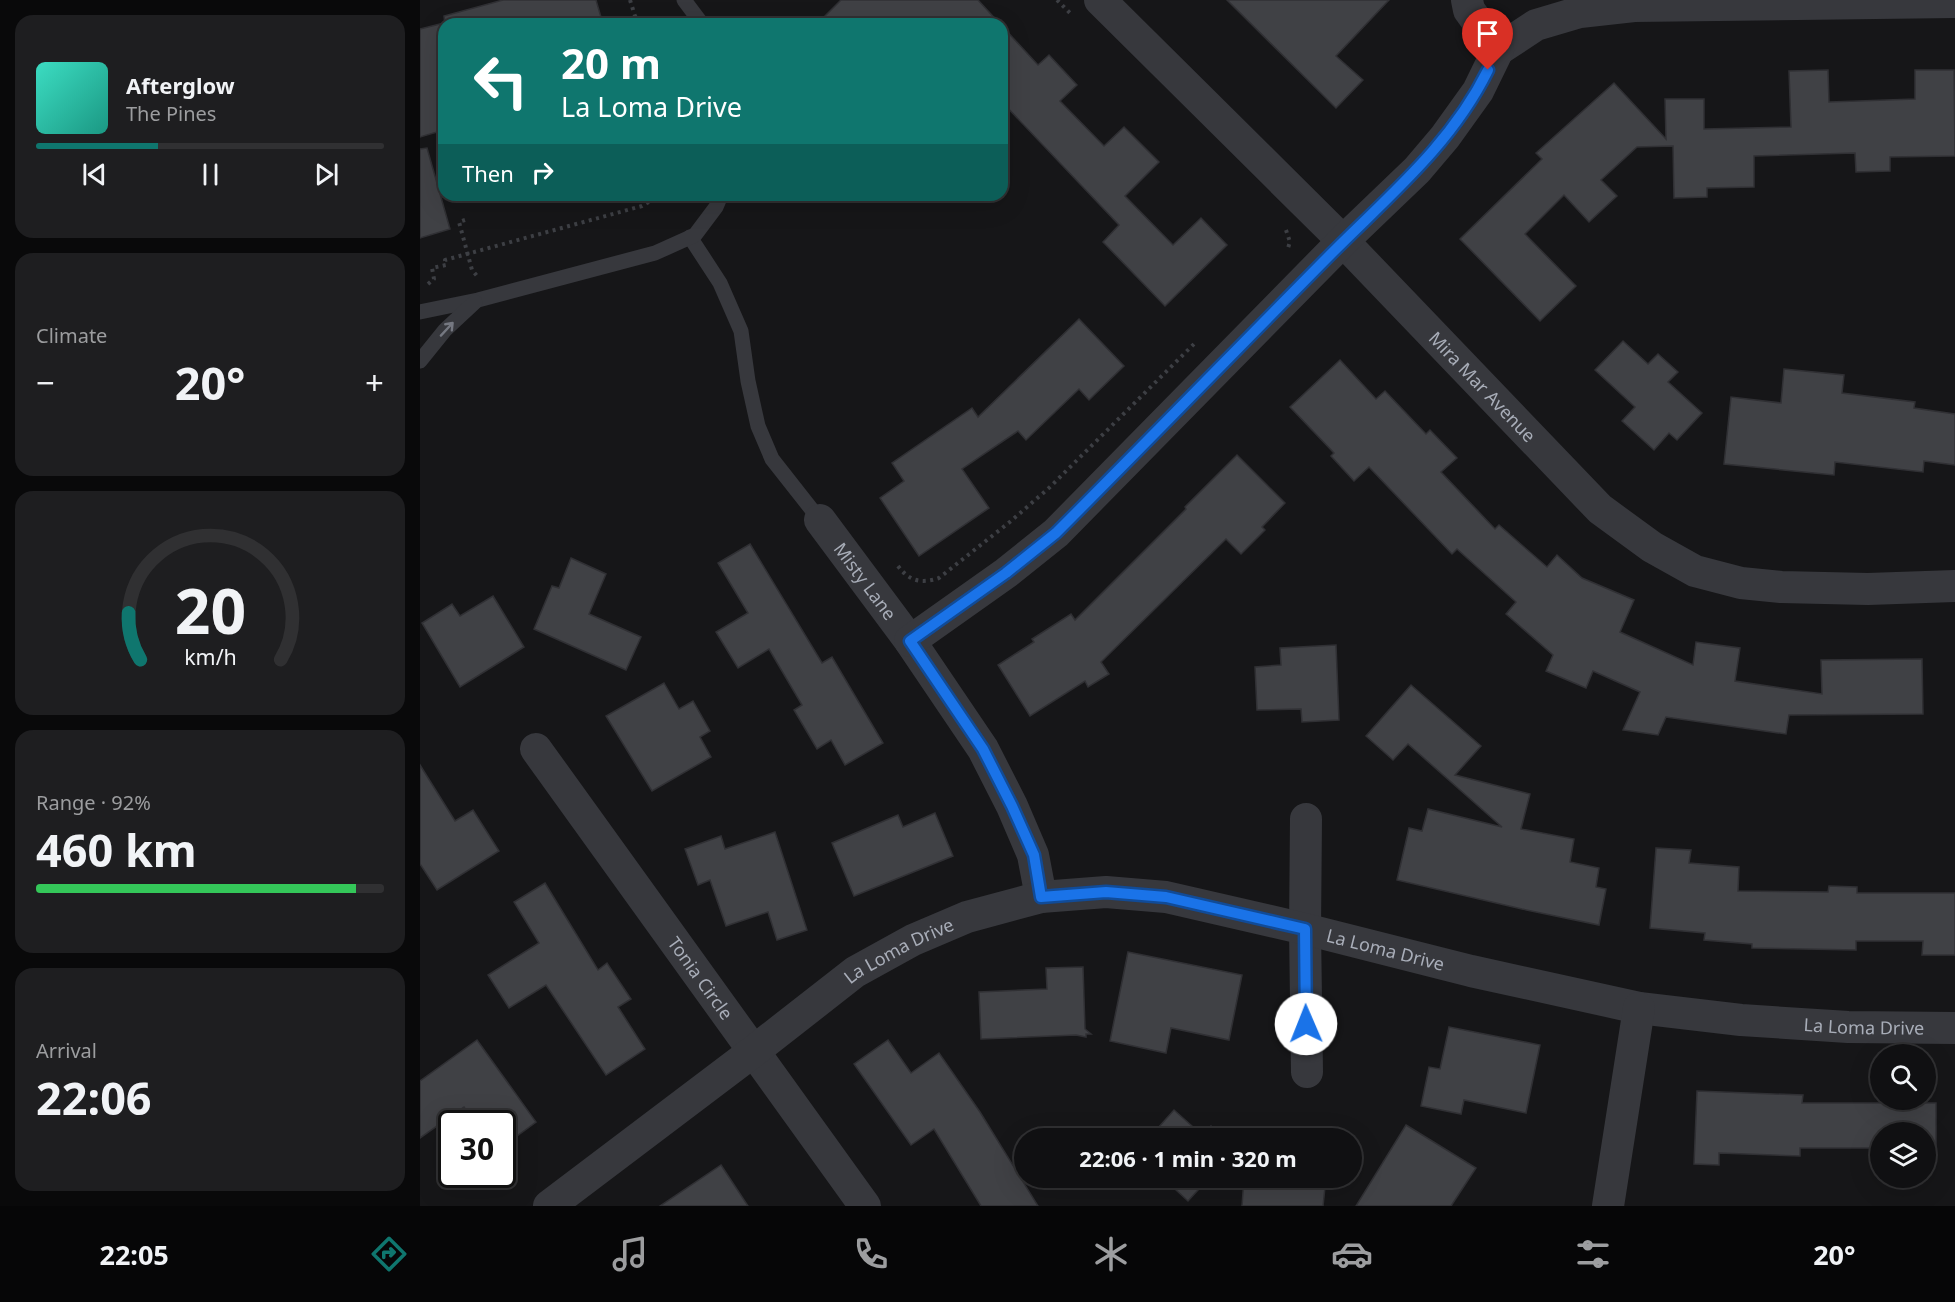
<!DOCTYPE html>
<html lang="en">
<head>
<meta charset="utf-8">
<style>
  :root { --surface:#101012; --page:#1e1e20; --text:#f1f3f6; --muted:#9c9d9f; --line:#303032; --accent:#0f766e }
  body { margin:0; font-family:"Noto Sans",sans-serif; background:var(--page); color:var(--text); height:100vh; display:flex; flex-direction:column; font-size:22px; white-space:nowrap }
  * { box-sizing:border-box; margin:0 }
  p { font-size:20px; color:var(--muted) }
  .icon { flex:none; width:33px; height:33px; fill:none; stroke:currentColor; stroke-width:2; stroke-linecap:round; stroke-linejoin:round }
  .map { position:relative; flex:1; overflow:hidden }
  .drawer { display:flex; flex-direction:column; gap:15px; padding:15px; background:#09090a; width:420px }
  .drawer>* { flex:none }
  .hud { position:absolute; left:18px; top:18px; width:570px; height:183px; border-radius:18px; box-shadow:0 6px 24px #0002,0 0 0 2px var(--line); background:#0f766e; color:#fff; overflow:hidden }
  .controls { position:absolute; left:1450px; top:1044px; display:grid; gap:12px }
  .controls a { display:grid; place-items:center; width:66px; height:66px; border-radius:50%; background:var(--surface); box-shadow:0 6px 24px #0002,0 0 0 2px var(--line); font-size:30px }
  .speed { position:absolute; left:18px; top:1110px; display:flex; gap:12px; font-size:30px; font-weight:700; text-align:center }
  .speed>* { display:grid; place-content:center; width:78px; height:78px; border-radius:50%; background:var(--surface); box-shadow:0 6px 24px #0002,0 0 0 2px var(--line); line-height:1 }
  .speed .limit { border:3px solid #111; border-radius:9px; background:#fff; color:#111 }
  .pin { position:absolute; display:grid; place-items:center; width:51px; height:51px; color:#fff; margin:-62px -26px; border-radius:50% 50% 50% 0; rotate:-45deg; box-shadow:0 0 6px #0007 }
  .pin .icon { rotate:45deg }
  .me { position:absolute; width:66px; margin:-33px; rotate:359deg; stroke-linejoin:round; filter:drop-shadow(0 0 4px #0008) }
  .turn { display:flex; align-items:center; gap:21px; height:126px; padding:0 24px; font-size:27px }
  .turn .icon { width:78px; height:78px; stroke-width:2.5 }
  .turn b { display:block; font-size:42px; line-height:51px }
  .then { display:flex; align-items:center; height:57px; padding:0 24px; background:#0003; gap:12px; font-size:22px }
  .big { font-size:45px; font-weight:700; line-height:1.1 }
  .drawer .tile { flex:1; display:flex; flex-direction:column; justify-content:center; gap:9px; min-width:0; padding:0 21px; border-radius:18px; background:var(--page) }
  .drawer .dial { align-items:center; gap:0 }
  .dial svg { height:156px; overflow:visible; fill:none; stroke:var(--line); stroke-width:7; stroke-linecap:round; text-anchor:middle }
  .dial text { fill:var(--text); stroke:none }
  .song { display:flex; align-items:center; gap:18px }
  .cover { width:72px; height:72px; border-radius:9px; background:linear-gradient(135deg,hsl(170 70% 55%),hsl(170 70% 35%)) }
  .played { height:6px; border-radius:3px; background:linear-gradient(90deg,var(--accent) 35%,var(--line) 35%) }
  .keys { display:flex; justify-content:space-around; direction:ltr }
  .heat { display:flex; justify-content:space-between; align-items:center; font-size:33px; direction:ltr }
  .charge { height:9px; border-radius:4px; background:linear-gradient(90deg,#34c759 92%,var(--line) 0) }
  .trip { position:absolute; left:594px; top:1128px; width:348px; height:60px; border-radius:30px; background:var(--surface); box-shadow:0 6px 24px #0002,0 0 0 2px var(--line); font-weight:700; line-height:60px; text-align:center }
  .tabs { display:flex; height:96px; justify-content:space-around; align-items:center; background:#060607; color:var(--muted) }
  .tabs .icon { width:42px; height:42px }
  .tabs .active { color:var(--accent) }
  .tabs b { font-size:27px; color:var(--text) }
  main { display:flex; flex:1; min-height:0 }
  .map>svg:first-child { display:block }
  .building { fill:#404145; stroke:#303034; stroke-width:1.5 }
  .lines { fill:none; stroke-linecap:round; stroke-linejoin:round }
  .path { stroke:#3d3f44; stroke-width:4; stroke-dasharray:3 4.5; stroke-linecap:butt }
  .lane { stroke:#37383d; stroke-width:15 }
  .street { stroke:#37383d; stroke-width:32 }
  .oneway { stroke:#757881 }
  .route-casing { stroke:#114b97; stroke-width:15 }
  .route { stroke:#1a73e8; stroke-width:10 }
  .labels { text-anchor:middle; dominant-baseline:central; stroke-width:4.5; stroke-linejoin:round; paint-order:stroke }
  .street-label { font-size:18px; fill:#a8adb8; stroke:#111113 }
</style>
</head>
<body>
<main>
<section class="drawer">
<div class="tile">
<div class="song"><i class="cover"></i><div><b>Afterglow</b><p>The Pines</p></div></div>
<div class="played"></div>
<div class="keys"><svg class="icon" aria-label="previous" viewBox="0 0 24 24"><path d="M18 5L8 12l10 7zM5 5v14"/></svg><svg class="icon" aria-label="pause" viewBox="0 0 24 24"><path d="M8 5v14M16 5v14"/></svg><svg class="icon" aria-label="next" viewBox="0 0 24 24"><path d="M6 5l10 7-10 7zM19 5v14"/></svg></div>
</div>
<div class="tile"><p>Climate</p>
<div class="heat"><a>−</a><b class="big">20°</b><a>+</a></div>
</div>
<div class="tile dial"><svg viewBox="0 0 100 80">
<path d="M14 69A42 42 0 1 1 86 69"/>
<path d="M14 69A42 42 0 0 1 8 45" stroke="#0f766e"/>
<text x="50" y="56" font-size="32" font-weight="700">20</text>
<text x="50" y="72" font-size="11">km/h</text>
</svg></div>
<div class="tile"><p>Range · 92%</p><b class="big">460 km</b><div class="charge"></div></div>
<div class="tile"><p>Arrival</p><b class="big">22:06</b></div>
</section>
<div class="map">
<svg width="1535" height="1206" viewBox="0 0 1535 1206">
  <rect width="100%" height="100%" fill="#161618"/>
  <g class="building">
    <path d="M83 0H176L183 24H25L24 16Z"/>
    <path d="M421 0H558L580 24H397Z"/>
    <path d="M807 0H969L916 56 943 80 916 108Z"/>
    <path d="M24 23V130L0 137V29Z"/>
    <path d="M582 26 618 65 629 55 657 85 640 101 684 146 704 127 739 162 705 196 753 245 781 218 807 245 745 306 683 242 699 225 582 102Z"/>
    <path d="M1408 70 1409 102 1495 99V70H1534L1535 156 1470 157V171L1436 172 1435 153 1334 156V187L1287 188V197L1254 198 1253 146 1217 147 1181 180 1197 196 1169 222 1144 195 1105 234 1156 286 1120 321 1040 239 1122 159 1116 153 1194 83 1246 139 1245 99H1284V129L1371 127 1369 71Z"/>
    <path d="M7 148 30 229 0 238V149Z"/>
    <path d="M659 319 704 366 669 400 659 389 606 440 598 431 542 469 569 508 499 556 460 498 484 481 472 463 552 408 558 417Z"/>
    <path d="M1203 341 1228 364 1238 354 1258 372 1248 382 1282 413 1257 440 1249 433 1234 450 1202 421 1215 407 1175 370Z"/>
    <path d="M920 360 956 399 965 391 1006 434 1010 430 1037 458 1021 472 1075 529 1079 525 1127 567 1137 555 1162 578 1214 600 1200 632 1273 665 1276 642 1320 648 1315 681 1402 694 1401 660 1502 659 1503 714 1369 715 1366 734 1246 717 1238 735 1203 730 1220 692 1173 671 1166 688 1126 671 1133 655 1086 614 1096 602 1037 549 1032 554 949 467 934 481 911 456 914 453 870 407Z"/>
    <path d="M1364 369 1424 375 1422 393 1495 402 1494 408 1535 414V465L1504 461 1503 472 1415 462 1414 475 1304 464 1311 397 1361 403Z"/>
    <path d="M817 455 865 503 842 527 845 530 821 554 806 539 681 662 689 674 668 687 665 681 610 716 578 665 614 642 612 639 651 614 655 620 766 509 765 507Z"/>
    <path d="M330 544 402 663 412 657 463 743 425 765 411 740 397 749 374 710 382 705 349 649 318 668 296 632 328 613 298 563Z"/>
    <path d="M151 558 186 574 169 614 221 637 206 670 114 629 132 586 139 588Z"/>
    <path d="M73 596 104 647 40 687 2 623 32 604 40 616Z"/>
    <path d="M916 645 919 720 882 722 881 709 837 710 835 667 861 665 860 648Z"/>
    <path d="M244 683 259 709 273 701 290 731 280 737 291 757 232 791 186 716Z"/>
    <path d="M991 685 1061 746 1035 775 1110 794 1101 829 1154 839 1150 862 1179 868 1176 887 1186 889 1179 925 1102 909 977 880 989 828 1002 831 1008 809 1082 827 988 744 973 760 946 736Z"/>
    <path d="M0 765 35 821 53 810 79 851 17 890 0 864Z"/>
    <path d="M515 813 533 856 434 896 412 843 478 815 483 827Z"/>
    <path d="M355 832 387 930 357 940 348 912 306 926 290 880 278 885 265 849 301 836 305 849Z"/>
    <path d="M1236 848 1271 850 1269 863 1319 867 1318 891 1408 892 1409 886 1437 887V893H1535V955H1502L1503 941H1436V950L1332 948V944L1284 940 1285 933 1230 928Z"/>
    <path d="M125 883 178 970 187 963 211 999 198 1007 225 1049 186 1075 126 985 89 1008 68 975 119 943 94 902Z"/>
    <path d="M708 952 822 975 809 1040 751 1028 746 1053 690 1041Z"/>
    <path d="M663 967 665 1029 671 1034H666V1037L656 1035 561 1039 559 992 627 989 626 968Z"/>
    <path d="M1029 1027 1120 1045 1106 1113 1044 1100 1041 1114 1001 1106 1009 1067 1020 1069Z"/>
    <path d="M57 1040 116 1122 82 1147V1124H56L44 1107 0 1138V1081Z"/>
    <path d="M468 1040 491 1073 519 1053 560 1112 618 1206H561L514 1129 491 1145 434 1064Z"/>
    <path d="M1277 1091 1383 1095 1382 1103H1516V1148H1506V1132H1461V1148H1380V1156L1299 1153V1165L1274 1164Z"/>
    <path d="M754 1110 782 1135 791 1126 805 1138H729Z"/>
    <path d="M986 1125 1056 1168 1031 1206H936Z"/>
    <path d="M301 1165 328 1206H240Z"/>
    <path d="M743 1178H789L768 1201Z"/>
    <path d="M824 1178H906L903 1206H822Z"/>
  </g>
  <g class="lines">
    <g class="path">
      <path d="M210 0 215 16 221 24"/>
      <path d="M637 0 651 14"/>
      <path d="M45 220 39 222 52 270 57 276"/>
      <path d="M866 230 870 242 867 251"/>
      <path d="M8 284 14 279 12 268 26 265 25 260 222 206 232 200 234 195"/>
      <path d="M478 566C489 581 501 584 519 578L591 521 630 487 775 343"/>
    </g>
    <g class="lane">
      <path d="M264 0 282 24"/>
      <path d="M270 237 300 283 321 331 328 381 338 426 352 459 400 520"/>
      <path d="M0 312 58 300 235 253 275 235 296 207 301 195"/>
      <path d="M0 361 25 330 55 302"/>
    </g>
    <g class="street">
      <path id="s1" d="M680 0 923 241 1180 509 1232 547 1275 571 1321 583 1361 587 1448 589 1535 586"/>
      <path d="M1078 50 1116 25 1160 12 1214 6 1535 2"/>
      <path id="s2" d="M400 520 490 641 563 749 592 806 613 855 621 897"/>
      <path d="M490 641 586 573 636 533 923 241 997 170 1025 137 1058 91 1078 50 1049 10 1047 0"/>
      <path id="s3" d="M116 749 445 1206"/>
      <path d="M886 819 885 929 887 1072"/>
      <path id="s4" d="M129 1206 334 1051 435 972 493 940 547 917 621 897 686 892 746 897 885 929 1051 971 1219 1008 1321 1020 1428 1027 1535 1028"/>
      <path d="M1188 1206 1219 1008"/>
    </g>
  </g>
  <defs><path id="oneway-shaft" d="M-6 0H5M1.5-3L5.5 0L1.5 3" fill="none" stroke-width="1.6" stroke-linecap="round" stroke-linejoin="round" transform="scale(1.5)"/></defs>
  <use class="oneway" href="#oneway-shaft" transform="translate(27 329) rotate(-47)"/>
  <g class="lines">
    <g class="route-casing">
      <path id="route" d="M886 1024 885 929 746 897 686 892 621 897 614 855 592 806 563 749 490 641 586 573 636 533C727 442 816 350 907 258 965 199 1030 147 1068 70"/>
    </g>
    <use href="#route" class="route"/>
  </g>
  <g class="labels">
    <g class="street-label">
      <text stroke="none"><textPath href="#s1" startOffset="544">Mira Mar Avenue</textPath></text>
      <text stroke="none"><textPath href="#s2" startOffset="76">Misty Lane</textPath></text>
      <text stroke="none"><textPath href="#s4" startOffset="938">La Loma Drive</textPath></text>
      <text stroke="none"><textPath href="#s4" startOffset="434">La Loma Drive</textPath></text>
      <text stroke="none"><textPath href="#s3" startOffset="282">Tonia Circle</textPath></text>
      <text stroke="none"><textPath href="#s4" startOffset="1424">La Loma Drive</textPath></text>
    </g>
  </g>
</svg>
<div class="controls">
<a><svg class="icon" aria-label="search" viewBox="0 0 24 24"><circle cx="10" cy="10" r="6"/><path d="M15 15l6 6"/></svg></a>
<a><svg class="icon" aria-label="layers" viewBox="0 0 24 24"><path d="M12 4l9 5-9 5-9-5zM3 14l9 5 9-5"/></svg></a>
</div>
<div class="speed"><div class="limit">30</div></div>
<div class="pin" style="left:1068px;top:70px;background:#d93025"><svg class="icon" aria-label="arrive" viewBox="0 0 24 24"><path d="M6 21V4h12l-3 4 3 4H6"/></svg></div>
<svg class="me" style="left:886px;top:1024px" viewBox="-20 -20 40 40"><circle r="19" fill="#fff"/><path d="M0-13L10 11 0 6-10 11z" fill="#1a73e8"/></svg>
<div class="trip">22:06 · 1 min · 320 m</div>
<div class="hud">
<div class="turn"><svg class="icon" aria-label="left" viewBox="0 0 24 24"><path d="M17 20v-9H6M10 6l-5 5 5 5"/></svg><div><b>20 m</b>La Loma Drive</div></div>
<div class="then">Then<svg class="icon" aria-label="right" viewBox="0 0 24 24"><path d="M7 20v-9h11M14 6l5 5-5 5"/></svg></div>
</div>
</div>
</main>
<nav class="tabs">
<b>22:05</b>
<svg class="icon active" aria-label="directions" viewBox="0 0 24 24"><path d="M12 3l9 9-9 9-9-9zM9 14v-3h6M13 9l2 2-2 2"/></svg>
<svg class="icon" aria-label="music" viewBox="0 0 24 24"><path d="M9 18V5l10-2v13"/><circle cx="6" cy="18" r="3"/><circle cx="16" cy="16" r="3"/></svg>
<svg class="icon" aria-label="phone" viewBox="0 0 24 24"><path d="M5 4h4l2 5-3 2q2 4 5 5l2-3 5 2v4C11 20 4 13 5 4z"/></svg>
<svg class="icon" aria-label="climate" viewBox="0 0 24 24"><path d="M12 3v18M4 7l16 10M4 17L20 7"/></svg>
<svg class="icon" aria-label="car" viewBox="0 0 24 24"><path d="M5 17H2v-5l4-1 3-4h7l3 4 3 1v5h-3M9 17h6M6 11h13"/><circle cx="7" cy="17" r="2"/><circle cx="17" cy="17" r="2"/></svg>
<svg class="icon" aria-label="filters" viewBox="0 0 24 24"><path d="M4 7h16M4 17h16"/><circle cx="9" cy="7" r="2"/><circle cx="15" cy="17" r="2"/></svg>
<b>20°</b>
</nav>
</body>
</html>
